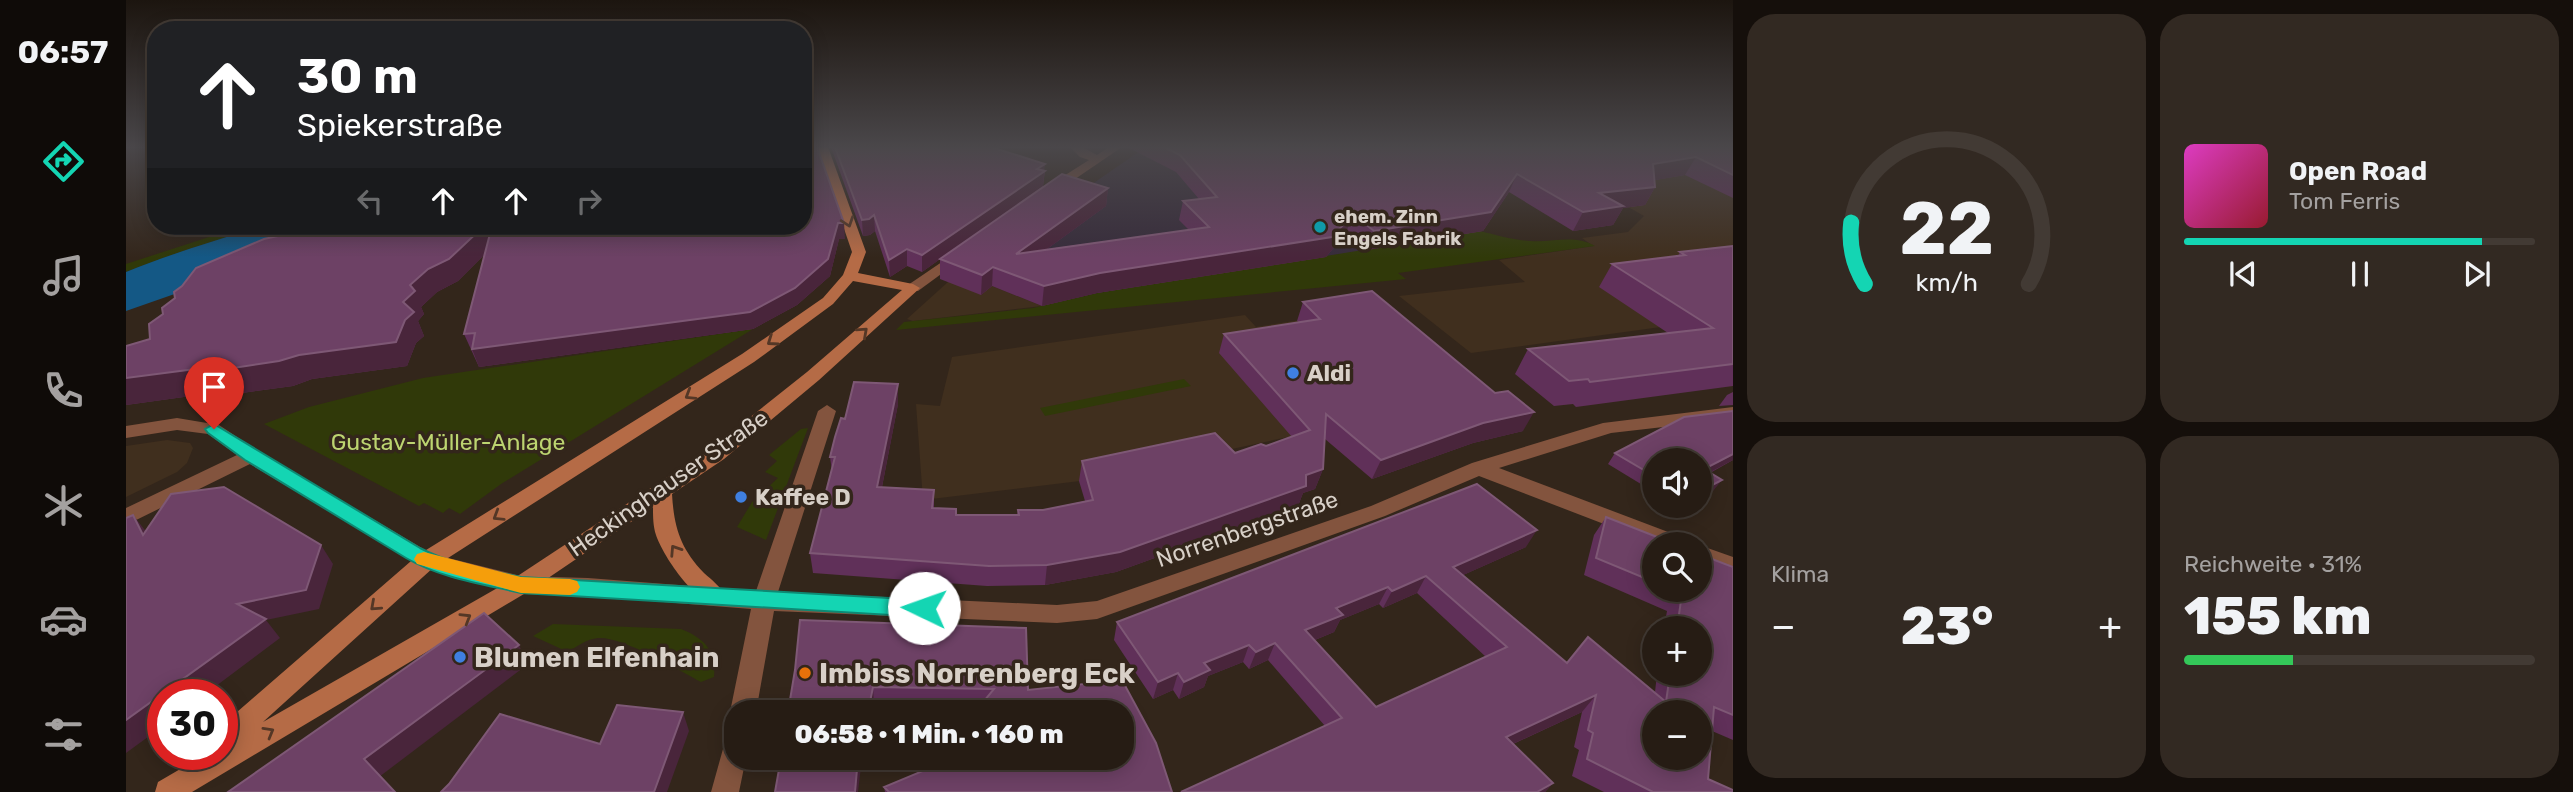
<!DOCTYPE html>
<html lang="de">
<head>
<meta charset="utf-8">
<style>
  :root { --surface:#261c14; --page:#322922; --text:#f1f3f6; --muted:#a4a1a0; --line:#423a34; --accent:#14d5b3 }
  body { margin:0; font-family:Rubik,sans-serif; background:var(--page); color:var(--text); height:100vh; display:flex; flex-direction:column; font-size:26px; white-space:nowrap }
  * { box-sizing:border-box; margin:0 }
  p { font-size:23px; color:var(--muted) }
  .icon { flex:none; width:38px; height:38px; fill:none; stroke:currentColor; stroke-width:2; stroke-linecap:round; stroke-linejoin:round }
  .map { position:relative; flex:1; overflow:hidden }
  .drawer { display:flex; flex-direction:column; gap:14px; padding:14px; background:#150f0b; width:840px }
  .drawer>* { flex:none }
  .hud { position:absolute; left:21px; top:21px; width:665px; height:214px; border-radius:28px; box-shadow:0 4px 18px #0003,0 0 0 2px var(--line); background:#202124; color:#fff; overflow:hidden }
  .tools { position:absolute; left:1516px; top:448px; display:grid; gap:14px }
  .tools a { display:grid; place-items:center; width:70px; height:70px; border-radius:50%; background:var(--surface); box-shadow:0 4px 18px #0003,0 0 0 2px var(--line); font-size:35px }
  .speed { position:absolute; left:21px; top:679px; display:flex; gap:14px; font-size:35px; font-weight:700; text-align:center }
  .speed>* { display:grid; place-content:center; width:91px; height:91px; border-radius:50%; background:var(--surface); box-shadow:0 4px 18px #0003,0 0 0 2px var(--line); line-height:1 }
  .speed .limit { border:10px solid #d22; background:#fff; color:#111 }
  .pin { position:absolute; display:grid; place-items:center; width:60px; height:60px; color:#fff; margin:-72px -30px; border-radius:50% 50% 50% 0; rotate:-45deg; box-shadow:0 0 7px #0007 }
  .pin .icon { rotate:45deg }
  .me { position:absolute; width:77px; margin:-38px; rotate:273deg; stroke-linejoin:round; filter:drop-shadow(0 0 5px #0008) }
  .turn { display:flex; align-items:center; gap:24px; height:147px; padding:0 35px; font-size:32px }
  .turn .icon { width:91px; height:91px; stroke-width:2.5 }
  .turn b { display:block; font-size:49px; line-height:60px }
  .lanes { display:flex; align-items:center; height:66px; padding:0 35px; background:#0003; justify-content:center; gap:35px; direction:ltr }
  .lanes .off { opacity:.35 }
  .big { font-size:52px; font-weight:800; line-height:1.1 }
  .drawer .tile { flex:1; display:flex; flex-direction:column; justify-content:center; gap:10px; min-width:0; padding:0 24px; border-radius:28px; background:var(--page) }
  .drawer .dial { align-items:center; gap:0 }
  .dial svg { height:182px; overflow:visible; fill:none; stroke:var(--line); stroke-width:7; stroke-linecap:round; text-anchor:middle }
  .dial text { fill:var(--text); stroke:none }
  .song { display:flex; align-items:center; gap:21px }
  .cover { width:84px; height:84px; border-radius:10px; background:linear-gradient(135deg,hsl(310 70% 55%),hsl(350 70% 35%)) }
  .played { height:7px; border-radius:4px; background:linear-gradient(90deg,var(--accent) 85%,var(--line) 85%) }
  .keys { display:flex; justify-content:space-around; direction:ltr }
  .heat { display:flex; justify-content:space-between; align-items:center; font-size:38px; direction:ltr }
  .charge { height:10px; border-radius:5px; background:linear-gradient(90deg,#34c759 31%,var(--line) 0) }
  .drawer .tiles { flex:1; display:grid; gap:14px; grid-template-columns:repeat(2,1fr) }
  .trip { position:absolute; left:598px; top:700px; width:410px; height:70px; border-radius:28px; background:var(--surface); box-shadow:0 4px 18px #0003,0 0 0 2px var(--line); font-weight:800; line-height:70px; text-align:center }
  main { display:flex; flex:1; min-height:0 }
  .tabs { display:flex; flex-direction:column; width:126px; justify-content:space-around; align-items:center; background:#0f0b08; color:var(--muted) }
  .tabs .icon { width:49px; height:49px }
  .tabs .selected { color:var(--accent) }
  .tabs b { font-size:32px; color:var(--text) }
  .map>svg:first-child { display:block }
  .built { fill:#402f1e }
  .industrial { fill:#372c3b }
  .green { fill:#303909 }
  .water { fill:#145885 }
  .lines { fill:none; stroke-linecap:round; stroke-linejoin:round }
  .street { fill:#83543e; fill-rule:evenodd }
  .secondary { fill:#b56b46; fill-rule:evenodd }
  .wall { fill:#603059; fill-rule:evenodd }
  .shaded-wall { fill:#49253b }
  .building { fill:#6d4165; stroke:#7e5875; stroke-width:2; fill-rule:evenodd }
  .oneway { stroke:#543726 }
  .route { fill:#14d5b3; stroke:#0d8a74; stroke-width:2 }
  .slow { fill:#f59e0b }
  .culture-dot { fill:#0f9aa8; stroke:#33261b; stroke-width:2.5 }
  .shop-dot { fill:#3f7fe0; stroke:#33261b; stroke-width:2.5 }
  .food-dot { fill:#e8710a; stroke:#33261b; stroke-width:2.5 }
  .labels { text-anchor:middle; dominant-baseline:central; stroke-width:7; stroke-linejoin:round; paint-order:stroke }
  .far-poi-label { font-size:19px; font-weight:bold; fill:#d8d0c8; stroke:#33261b; text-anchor:start }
  .poi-label { font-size:23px; font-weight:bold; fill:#d8d0c8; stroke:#33261b; text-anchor:start }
  .park-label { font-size:23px; fill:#bcd470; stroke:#33261b }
  .street-label { font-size:23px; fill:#d8d0c8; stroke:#33261b }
  .near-poi-label { font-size:28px; font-weight:bold; fill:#d8d0c8; stroke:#33261b; text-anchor:start }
</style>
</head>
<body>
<main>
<nav class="tabs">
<b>06:57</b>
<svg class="icon selected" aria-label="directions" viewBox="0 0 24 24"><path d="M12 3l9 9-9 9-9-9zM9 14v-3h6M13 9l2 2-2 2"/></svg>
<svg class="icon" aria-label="music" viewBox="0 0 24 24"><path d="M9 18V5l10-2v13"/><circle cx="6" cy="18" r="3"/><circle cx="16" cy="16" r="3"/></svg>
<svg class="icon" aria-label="phone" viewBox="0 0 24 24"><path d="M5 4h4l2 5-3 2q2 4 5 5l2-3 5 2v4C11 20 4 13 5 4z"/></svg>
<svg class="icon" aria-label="climate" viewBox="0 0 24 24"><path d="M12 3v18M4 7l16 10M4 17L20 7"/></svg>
<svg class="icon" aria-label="car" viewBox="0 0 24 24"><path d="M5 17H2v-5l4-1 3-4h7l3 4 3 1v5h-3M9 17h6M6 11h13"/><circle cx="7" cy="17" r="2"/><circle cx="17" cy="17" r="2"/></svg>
<svg class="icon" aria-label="filters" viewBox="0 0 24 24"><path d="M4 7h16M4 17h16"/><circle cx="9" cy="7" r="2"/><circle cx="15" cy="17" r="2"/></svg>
</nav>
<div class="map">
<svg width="1607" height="792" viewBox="0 0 1607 792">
  <rect width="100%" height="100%" fill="#33261b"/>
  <g class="built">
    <path d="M1607 147V312L1535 327 1345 353 1273 296 1399 282 1373 260 1467 246 1456 238 1502 232 1518 216 1433 168Z"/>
    <path d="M836 274 916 306 787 321 781 319 822 282Z"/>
    <path d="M1251 308 1181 433 954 481 797 500 790 404 814 406 826 357 1119 315 1130 327Z"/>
    <path d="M41 440 64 443 67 448 61 463 51 472 0 497V446Z"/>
  </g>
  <path class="industrial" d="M1096 147H1225L1338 235 972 293 865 254 1011 153Z"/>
  <g class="green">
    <path d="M117 226H134C90 241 44 254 0 272V264Z"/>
    <path d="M1354 231C1370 235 1387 240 1404 241 1427 243 1448 234 1469 246L1272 273 1280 279 770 330 778 322 907 308 972 293Z"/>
    <path d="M627 329 375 484 334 514 323 508 317 513 298 503 293 506 138 424 183 407 297 378Z"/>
    <path d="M1058 379 1065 386 919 416 914 408Z"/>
    <path d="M682 428 640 540 611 527 626 502 652 478 639 472 651 461 643 455 675 429Z"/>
    <path d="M427 624 555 629C578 638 591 651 588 677L575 682C553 670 496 636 472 638 461 639 451 646 442 652L407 636Z"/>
  </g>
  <path class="water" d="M134 226H243L0 311V272C43 254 90 241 134 226Z"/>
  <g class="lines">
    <g class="street">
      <path d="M944 147H956L971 155 983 147H996L930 192H922V186L963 160 954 157Z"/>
      <path d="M832 251 839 255 837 258 792 291H782L780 288 782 285Z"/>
      <path d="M701 405 710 411 652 592 931 605 971 601 1245 506 1346 463 1477 423 1607 407V419L1485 433 1373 468 1558 538 1561 544H1530L1353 476 1259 516 971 619 931 623 648 611 630 712H611V721L604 712 625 609 462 596 395 594 300 569 124 464 0 525V508L111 455 82 434 51 430 0 438V426L51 418 93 425 132 451 306 554 395 576 462 578 630 591 692 411Z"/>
      <path d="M1573 545 1607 557V574L1573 562Z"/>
      <path d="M611 728V758H620L613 792H585L602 731Z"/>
    </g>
    <path class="secondary" d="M690 147H702L740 252 732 273 787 284 794 288 693 380 598 459 546 494C548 527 554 548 578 573 586 580 595 587 600 597L597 603C573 611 537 556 530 535 527 526 527 516 527 507L403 591 66 792H29L32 782 80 754H96V725L292 555 616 354 697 298 717 275 726 252ZM727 281 776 290 681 372 584 449 387 579 137 722 308 567 628 362 707 304Z"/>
  </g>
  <g class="wall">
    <path d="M705 147H865L919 171 917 186 982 188 980 206 921 249 1063 230 1053 220 1057 201 1073 199 1050 172 1001 147H1607V198L1559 175 1529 180V187L1519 205 1497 208 1487 225 1447 231 1383 192 1357 231 1241 250 1220 233 1200 257 971 293 916 306 866 286 855 295 814 279V259L796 272 781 266 764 277 749 231 744 235 737 236Z"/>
    <path d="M366 228 719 239H713L704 276 671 305 627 329 353 367 338 334 359 254 332 281 311 292 295 307 298 314 292 321 298 336 290 343 281 366 186 379 167 386 116 393 115 390 101 391 0 405V346L24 339 37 314 49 298 56 286Z"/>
    <path d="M1607 246V386L1450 407 1447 404 1428 406 1389 374 1402 349 1542 333 1473 287 1486 264 1552 256 1554 252Z"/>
    <path d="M1177 302 1397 431 1347 443 1246 479 1199 439 1197 469 1189 489 1177 493 1172 506 990 572 919 585 861 586 687 573 684 553 706 471 704 457 719 419 772 404 756 487 808 490V508L830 515H891L892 510H917L959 501 953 481 956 461 1109 453 1140 446 1166 437 1093 353 1098 334 1173 322 1171 321Z"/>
    <path d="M1607 392V405L1593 406 1601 395Z"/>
    <path d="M1607 411V460L1584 473 1587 491 1573 499V460H1528V492L1482 464 1489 453Z"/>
    <path d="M1480 517 1528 544V590H1573L1607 567V740L1586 731 1582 779 1607 792H1478L1446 776 1453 750 1448 747 1456 712 1387 744 1427 783 1419 792 1199 726 1142 660 1123 669 1117 662 1082 676 1078 687 1053 699 1047 690 1027 699 988 640 991 622 1400 547 1337 575 1441 663 1529 692 1531 674H1573V628H1538L1541 611 1458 575 1468 535ZM1291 593 1360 657 1250 707 1189 640 1208 632 1214 620 1253 604 1257 608Z"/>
    <path d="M669 670 902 690 1046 792H759L758 787 996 758 855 706 748 704Z"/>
  </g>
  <g class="shaded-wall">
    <path d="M1570 157 1559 175 1518 182 1527 164Z"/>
    <path d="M919 164 917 186 796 272V255Z"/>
    <path d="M1391 174 1383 192 1357 231 1241 250 1248 231Z"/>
    <path d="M1529 187 1519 205 1497 208 1487 225 1447 231 1457 212 1473 193Z"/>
    <path d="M982 188 980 206 888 273 890 254Z"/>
    <path d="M1227 214 1220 233 1200 257 971 293 916 306 918 286Z"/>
    <path d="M748 215 749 231 744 235 737 236 736 220Z"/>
    <path d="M712 223H718L719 239H713L704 276 671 305 627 329 353 367 346 349Z"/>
    <path d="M333 226H365L371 242 332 281 311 292 295 307 298 314 292 321 298 336 290 343 281 366 186 379 167 386 116 393 101 369 277 302 284 285 302 269Z"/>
    <path d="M781 249V266L764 277 763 260Z"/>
    <path d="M867 267 866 286 855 295 856 275Z"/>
    <path d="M85 367 101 391 0 405V378Z"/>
    <path d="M772 384V404L752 507 751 487Z"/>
    <path d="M1408 412 1397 431 1347 443 1246 479 1255 460 1357 423Z"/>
    <path d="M1607 454V460L1573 478 1578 469Z"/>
    <path d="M1197 469 1189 489 1177 493 1172 506 990 572 919 585 921 565Z"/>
    <path d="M1596 480 1587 491 1573 499V492Z"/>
    <path d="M7 515 22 534 17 535Z"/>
    <path d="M1411 530 1400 547 1317 584 1327 567Z"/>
    <path d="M195 545 207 564 193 609 140 620 154 638 78 695H37V726L0 753V720L111 604Z"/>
    <path d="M1300 576 1291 593 1257 608 1266 591Z"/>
    <path d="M1262 587 1253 604 1214 620 1208 632 1172 647 1179 630 1210 608Z"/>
    <path d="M1149 643 1142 660 1123 669 1130 652Z"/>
    <path d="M393 645 402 664 253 777 238 759Z"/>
    <path d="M1123 645 1117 662 1082 676 1078 687 1053 699 1058 682 1078 663Z"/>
    <path d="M1052 673 1047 690 1027 699 1032 682Z"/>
    <path d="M747 687 748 704 747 712H742Z"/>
    <path d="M1470 695 1456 712 1367 753 1380 737Z"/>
    <path d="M557 712 563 731 541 792H528Z"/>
    <path d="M732 758H736L732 792H729Z"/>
    <path d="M1427 783 1419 792H1411Z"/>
  </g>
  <g class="building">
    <path d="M677 147H691L718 223H712L702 259 669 288 624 312 346 349 349 333 338 334 366 226H677Z"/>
    <path d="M709 147H865L919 164 911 169 919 171 796 255 781 249 763 260 748 215 743 219 736 220Z"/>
    <path d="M1038 147H1607V175L1570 157 1527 164 1529 187 1473 193 1497 206 1457 212 1391 174 1365 212 1248 231 1227 214 1206 237 974 273 918 286 867 267 856 275 814 259 936 174 982 188 890 254 1083 227 1057 201 1091 197 1054 155Z"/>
    <path d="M198 226H333V227L340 226H358L323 259 302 269 284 285 289 291 277 302 288 312 279 320 270 342 173 355 153 361 101 369 103 366 85 367 0 378V346L24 339 23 324 37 314 36 308 49 298 48 292 56 286 70 268 138 239Z"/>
    <path d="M1607 246V364L1464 382 1462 379 1443 381 1402 349 1587 328 1486 264 1559 255 1554 252Z"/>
    <path d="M1246 291 1369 393 1382 391 1408 412 1357 423 1255 460 1200 414 1197 469 1180 475V486L994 552 921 565 863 566 684 553 709 457H704L709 437 715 418 719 419 728 382 772 384 751 487 808 490 806 508 830 509V515H893L892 510H917L967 500 956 461 1089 433 1109 453 1135 444 1140 446 1184 430 1098 334 1194 319 1177 302Z"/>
    <path d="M1607 411V454L1578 469 1596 480 1573 492V460H1528V476L1489 453 1558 417Z"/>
    <path d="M1351 484 1411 530 1327 567 1441 663 1462 637 1540 702 1544 674H1573V628H1551L1556 594 1545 590H1573V554L1607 567V715L1588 707 1582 779 1607 790V792H1527L1461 759 1467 733 1462 730 1470 695 1380 737 1427 783 1411 792H1055L1216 718 1149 643 1130 652 1123 645 1078 663 1084 670 1058 682 1052 673 1032 682 991 622ZM1300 576 1381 647 1250 707 1179 630 1217 615 1210 608 1262 587 1266 591ZM1528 712H1573V758H1528Z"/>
    <path d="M98 487 195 545 180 590 111 604 140 619 0 720V518L7 515 17 535 45 494Z"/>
    <path d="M1480 517 1549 544H1528V582L1470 558Z"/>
    <path d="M358 613 393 645 238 759 269 792H102Z"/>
    <path d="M674 620 900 628 902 690 996 680 1030 743 1046 792H763L758 787 828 758H996V712H849L868 689 747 687 742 712H662L669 670Z"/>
    <path d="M491 705 557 712 528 792H315L323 784 374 714 474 744Z"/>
    <path d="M655 758H732L729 792H649Z"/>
  </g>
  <defs><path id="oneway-chevron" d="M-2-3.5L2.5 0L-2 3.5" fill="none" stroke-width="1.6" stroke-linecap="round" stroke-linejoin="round" transform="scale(1.75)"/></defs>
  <g class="oneway">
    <use href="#oneway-chevron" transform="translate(722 222) rotate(71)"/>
    <use href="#oneway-chevron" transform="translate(737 332) rotate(-42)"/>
    <use href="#oneway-chevron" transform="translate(646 341) rotate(145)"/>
    <use href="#oneway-chevron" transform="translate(564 395) rotate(148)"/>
    <use href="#oneway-chevron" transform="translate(372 516) rotate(148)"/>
    <use href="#oneway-chevron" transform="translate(549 550) rotate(-123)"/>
    <use href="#oneway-chevron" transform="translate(249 606) rotate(138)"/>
    <use href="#oneway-chevron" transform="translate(340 618) rotate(-31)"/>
    <use href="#oneway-chevron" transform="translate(143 732) rotate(-30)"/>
  </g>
  <linearGradient id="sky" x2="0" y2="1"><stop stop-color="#1c150f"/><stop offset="0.57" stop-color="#4a474a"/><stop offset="1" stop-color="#4a474a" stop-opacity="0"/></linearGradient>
  <rect width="1607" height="258" fill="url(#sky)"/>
  <path class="route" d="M88 424 294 548C324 564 361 570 395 577L798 600 805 602 808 608 805 614 798 617 395 593C356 584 314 578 280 558L119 460 82 433 79 429Z"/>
  <path class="slow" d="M298 552 395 577 444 579 451 581 454 587 451 592 444 595 395 593 291 564 288 559 291 554Z"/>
  <circle class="culture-dot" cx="1194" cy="227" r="7"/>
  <g class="shop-dot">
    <circle cx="1167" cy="373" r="7"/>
    <circle cx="615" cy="497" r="7"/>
    <circle cx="334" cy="657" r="7"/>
  </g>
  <circle class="food-dot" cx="679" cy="673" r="7"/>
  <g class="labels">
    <g class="far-poi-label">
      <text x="1208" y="216">ehem. Zinn<tspan x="1208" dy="22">Engels Fabrik</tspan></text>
    </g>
    <g class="poi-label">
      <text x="1181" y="373">Aldi</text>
      <text x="629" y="497">Kaffee D</text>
    </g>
    <g class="park-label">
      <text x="322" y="442">Gustav-Müller-Anlage</text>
    </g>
    <g class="street-label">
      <text transform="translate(542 483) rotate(-35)">Heckinghauser Straße</text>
      <text transform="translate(1121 529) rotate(-19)">Norrenbergstraße</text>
    </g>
    <g class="near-poi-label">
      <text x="348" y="657">Blumen Elfenhain</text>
      <text x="693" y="673">Imbiss Norrenberg Eck</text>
    </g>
  </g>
</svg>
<div class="tools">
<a><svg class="icon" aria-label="sound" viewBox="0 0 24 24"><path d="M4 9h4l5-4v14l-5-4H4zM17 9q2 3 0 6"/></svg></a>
<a><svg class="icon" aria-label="search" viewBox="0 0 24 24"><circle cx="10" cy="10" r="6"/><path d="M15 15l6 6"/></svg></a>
<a>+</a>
<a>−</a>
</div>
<div class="speed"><div class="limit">30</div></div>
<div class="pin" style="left:88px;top:429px;background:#d93025"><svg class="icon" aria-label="arrive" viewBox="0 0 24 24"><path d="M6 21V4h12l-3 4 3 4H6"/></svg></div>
<svg class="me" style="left:798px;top:608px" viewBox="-20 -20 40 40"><circle r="19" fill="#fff"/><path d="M0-13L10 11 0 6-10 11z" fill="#14d5b3"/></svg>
<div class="trip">06:58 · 1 Min. · 160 m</div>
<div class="hud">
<div class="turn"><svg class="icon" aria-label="ahead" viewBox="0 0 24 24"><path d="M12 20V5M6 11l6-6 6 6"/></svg><div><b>30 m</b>Spiekerstraße</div></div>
<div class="lanes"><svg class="icon off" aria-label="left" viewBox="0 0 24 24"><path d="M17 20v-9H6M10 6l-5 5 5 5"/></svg><svg class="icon" aria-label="ahead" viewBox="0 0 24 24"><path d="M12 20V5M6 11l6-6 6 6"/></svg><svg class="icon" aria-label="ahead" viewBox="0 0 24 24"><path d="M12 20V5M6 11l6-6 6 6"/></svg><svg class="icon off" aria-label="right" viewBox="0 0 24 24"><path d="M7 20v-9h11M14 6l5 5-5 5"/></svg></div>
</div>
</div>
<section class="drawer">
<div class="tiles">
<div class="tile dial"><svg viewBox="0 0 100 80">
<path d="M14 69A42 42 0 1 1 86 69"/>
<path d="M14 69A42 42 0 0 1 8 42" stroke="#14d5b3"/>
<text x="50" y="56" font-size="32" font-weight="700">22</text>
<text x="50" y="72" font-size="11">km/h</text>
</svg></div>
<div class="tile">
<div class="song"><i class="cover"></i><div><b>Open Road</b><p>Tom Ferris</p></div></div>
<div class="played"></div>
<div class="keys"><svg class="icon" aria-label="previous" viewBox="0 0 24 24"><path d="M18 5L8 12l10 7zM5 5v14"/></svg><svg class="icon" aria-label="pause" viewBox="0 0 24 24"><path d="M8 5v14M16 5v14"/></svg><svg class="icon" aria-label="next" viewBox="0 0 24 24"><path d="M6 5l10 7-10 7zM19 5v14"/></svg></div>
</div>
<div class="tile"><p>Klima</p>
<div class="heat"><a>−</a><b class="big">23°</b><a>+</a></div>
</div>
<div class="tile"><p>Reichweite · 31%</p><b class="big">155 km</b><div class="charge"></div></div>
</div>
</section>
</main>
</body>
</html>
